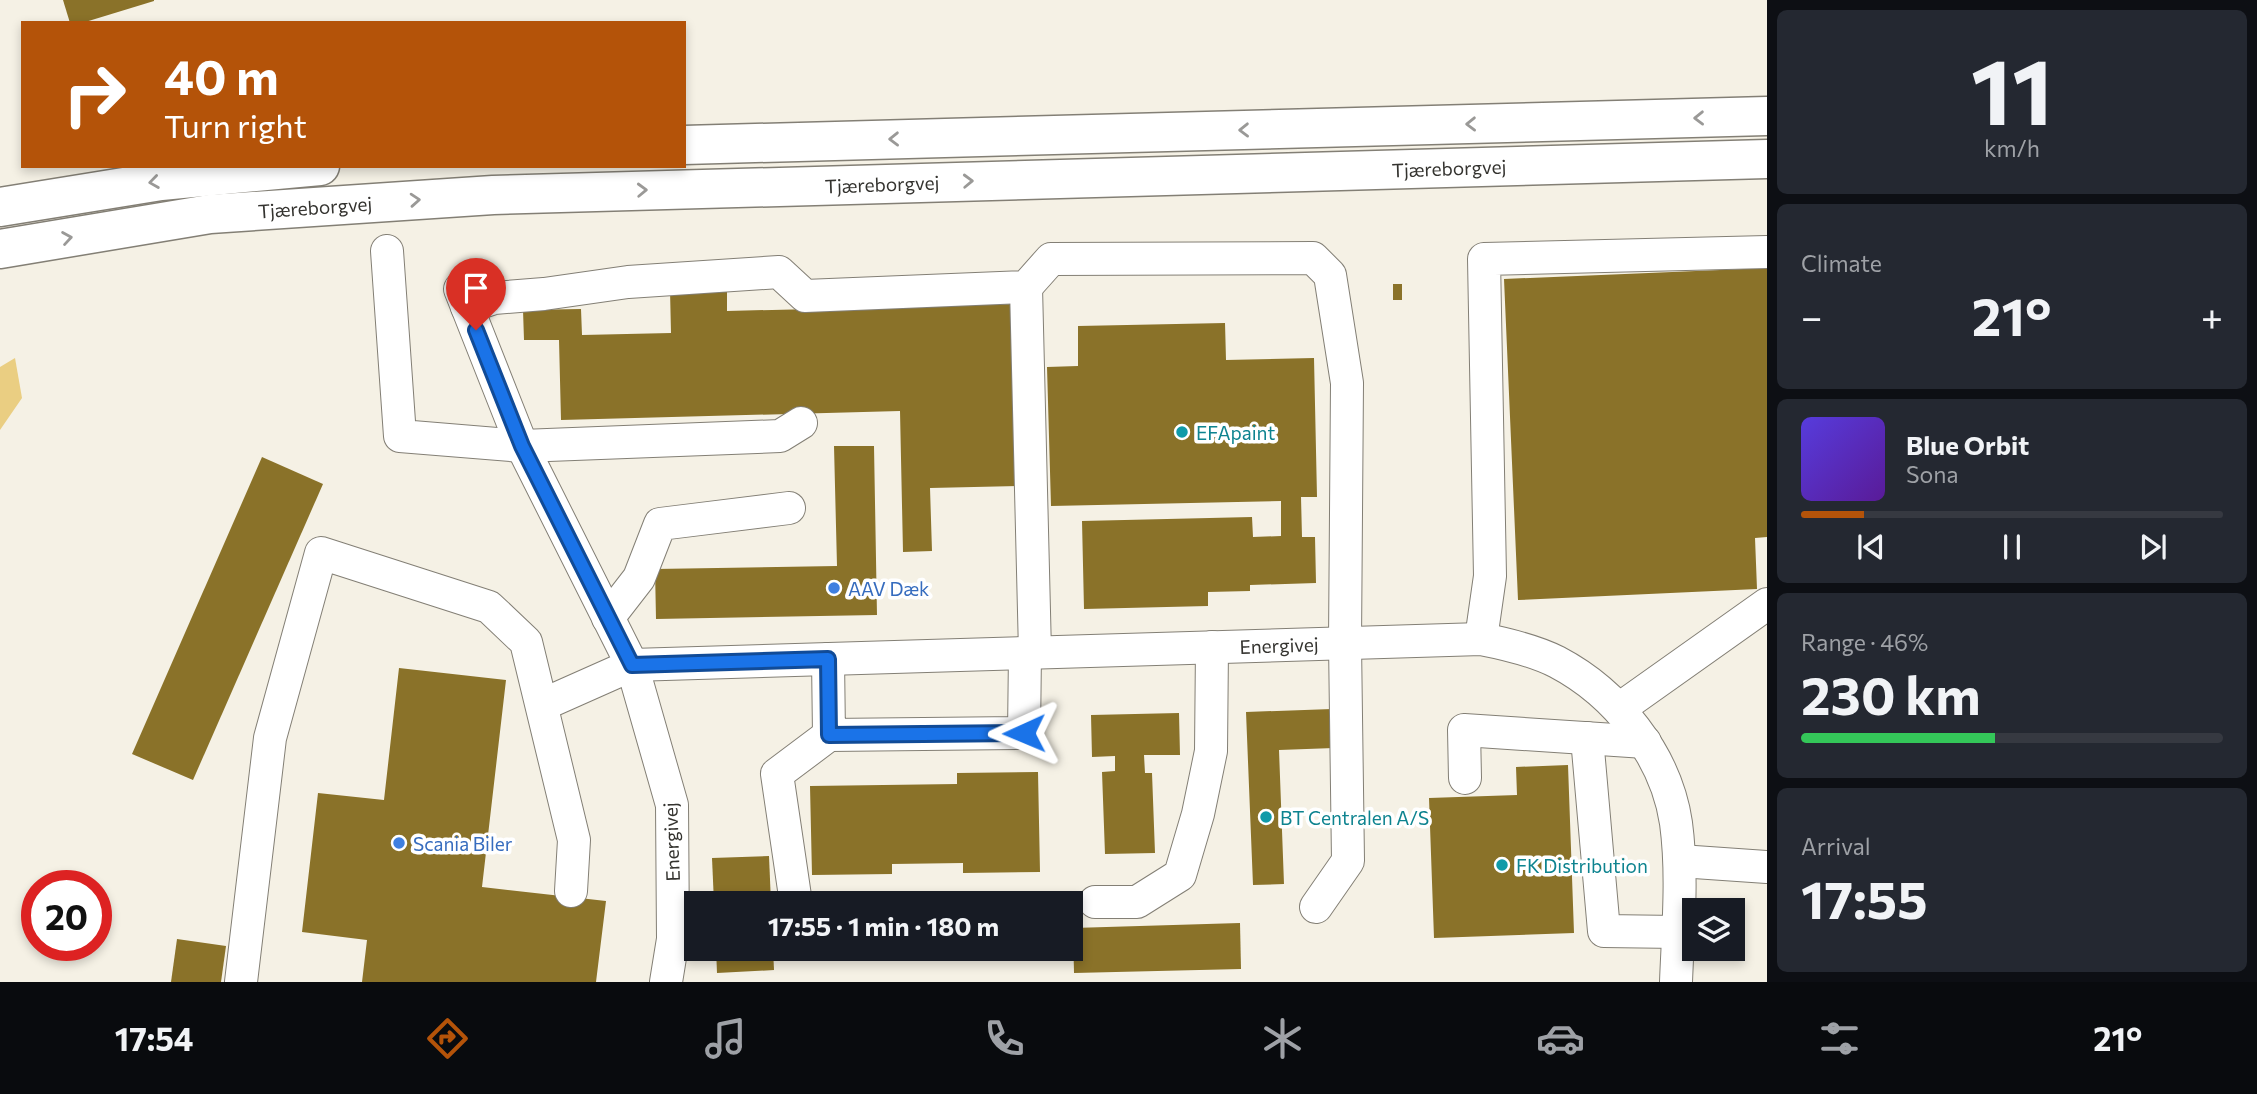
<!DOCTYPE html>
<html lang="en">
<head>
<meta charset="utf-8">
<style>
  :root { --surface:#171b24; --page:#242831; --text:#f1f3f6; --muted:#9ea1a6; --line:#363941; --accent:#b45309 }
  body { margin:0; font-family:Commissioner,sans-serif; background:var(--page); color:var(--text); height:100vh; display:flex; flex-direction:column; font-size:26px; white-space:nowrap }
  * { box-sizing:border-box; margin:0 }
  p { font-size:23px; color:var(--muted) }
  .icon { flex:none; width:38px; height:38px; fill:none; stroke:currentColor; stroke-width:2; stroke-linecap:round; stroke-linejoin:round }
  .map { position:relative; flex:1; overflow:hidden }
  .sheet { display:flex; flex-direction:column; gap:10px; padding:10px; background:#0d0f14; width:490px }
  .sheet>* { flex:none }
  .banner { position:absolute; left:21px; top:21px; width:665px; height:147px; border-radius:0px; box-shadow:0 4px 10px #0003; background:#b45309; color:#fff; overflow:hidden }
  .buttons { position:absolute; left:1682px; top:898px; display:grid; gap:14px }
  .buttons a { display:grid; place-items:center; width:63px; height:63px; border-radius:0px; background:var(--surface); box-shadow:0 4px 10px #0003; font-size:35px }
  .speed { position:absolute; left:21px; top:870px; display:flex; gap:14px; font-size:35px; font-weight:700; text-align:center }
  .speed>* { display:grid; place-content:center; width:91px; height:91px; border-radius:50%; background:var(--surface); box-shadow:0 4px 10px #0003; line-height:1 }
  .speed .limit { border:10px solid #d22; background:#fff; color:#111 }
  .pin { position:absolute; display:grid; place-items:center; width:60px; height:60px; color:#fff; margin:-72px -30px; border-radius:50% 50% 50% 0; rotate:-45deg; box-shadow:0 0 7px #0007 }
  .pin .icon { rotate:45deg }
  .me { position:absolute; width:77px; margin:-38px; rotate:269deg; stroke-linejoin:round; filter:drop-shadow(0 0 5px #0008) }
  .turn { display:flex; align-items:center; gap:24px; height:147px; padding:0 28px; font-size:32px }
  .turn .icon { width:91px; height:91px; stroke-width:2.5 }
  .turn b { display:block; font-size:49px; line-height:60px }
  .big { font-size:52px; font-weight:700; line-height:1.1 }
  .sheet .card { flex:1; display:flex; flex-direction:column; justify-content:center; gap:10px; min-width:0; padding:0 24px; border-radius:10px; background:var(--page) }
  .sheet .dial { align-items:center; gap:0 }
  .dial b { font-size:91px; line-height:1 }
  .song { display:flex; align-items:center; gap:21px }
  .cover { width:84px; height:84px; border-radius:10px; background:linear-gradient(135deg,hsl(250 70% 55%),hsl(270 70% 35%)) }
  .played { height:7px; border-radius:4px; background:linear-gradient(90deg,var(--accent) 15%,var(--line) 15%) }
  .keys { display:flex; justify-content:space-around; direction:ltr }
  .heat { display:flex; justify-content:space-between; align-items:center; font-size:38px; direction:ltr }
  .charge { height:10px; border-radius:5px; background:linear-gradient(90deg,#34c759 46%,var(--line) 0) }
  .trip { position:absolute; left:684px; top:891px; width:399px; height:70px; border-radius:0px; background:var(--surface); box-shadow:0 4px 10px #0003; font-weight:700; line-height:70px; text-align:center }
  .tab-bar { display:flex; height:112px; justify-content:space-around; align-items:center; background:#090b0e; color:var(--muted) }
  .tab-bar .icon { width:49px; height:49px }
  .tab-bar .selected { color:var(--accent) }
  .tab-bar b { font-size:32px; color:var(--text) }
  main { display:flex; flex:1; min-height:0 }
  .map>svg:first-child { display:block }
  .green { fill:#eace82 }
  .building { fill:#8a7229 }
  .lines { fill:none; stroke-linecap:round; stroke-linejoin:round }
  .minor-casing { stroke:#837f75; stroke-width:34 }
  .highway-casing { stroke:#837f75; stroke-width:41 }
  .minor { stroke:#fff; stroke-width:32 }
  .highway { stroke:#fff; stroke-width:38 }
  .oneway { stroke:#9a9997 }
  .route-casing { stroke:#114b97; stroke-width:18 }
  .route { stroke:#1a73e8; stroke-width:12 }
  .culture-dot { fill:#0f9aa8; stroke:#fff; stroke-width:2.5 }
  .shop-dot { fill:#3f7fe0; stroke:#fff; stroke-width:2.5 }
  .labels { text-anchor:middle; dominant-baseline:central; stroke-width:7; stroke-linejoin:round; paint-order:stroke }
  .street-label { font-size:19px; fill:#34332f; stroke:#fff }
  .culture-label { font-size:19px; fill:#0d838f; stroke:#fff; text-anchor:start }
  .shop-label { font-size:19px; fill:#366cbe; stroke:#fff; text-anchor:start }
</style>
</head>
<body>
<main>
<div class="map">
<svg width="1767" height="982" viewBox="0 0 1767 982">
  <rect width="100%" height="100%" fill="#f5f1e5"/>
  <path class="green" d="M15 358 22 398 0 430V367Z"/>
  <g class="building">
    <path d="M63 0H154V1L82 23H70Z"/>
    <path d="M1767 268V537L1755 538 1757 589 1518 600 1504 279Z"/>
    <rect x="1393" y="284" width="9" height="16"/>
    <path d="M727 289V311L1016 304 1020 486 930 488 932 551 903 552 900 411 561 420 559 340H524L523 310 581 309 582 335 671 333 670 290Z"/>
    <path d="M1225 323 1226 360 1314 358 1317 497H1301L1302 537H1315L1316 583 1250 585V591L1208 592V606L1084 609 1082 521 1252 517 1253 537 1281 536V501L1051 506 1047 367 1078 366V326Z"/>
    <path d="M834 446H874L877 615 656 619 655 569 837 566Z"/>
    <path d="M262 457 323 484 193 780 132 754Z"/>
    <path d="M399 668 506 680 482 887 606 901 596 982H362L367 940 302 932 318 793 384 800Z"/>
    <path d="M1332 709 1334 748 1279 750 1284 884 1253 885 1246 712Z"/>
    <path d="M1179 713 1180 755H1144L1145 773H1152L1155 853 1105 854 1102 772 1115 771V756L1092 757 1091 715Z"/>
    <path d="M1568 765 1574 933 1434 938 1429 798 1517 795 1516 767Z"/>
    <path d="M1038 772 1040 872 963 873V863L892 864V874L812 875 810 786 957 784V773Z"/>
    <path d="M769 856 771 903H714L712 858Z"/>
    <path d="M1240 923 1241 969 1074 973 1073 928Z"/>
    <path d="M177 939 226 946 221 982H171Z"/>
    <path d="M716 948H773L774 970 717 973Z"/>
  </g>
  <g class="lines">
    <g class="minor-casing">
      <g id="minor">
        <path d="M387 251 400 436 522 446 780 436 801 423"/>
        <path d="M1026 287 1035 652"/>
        <path d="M460 289 522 446 632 665 672 805 673 939 666 982"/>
        <path d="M467 307 494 298 544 294 628 282 779 272 805 296 1026 287 1051 259 1313 258 1330 275 1347 383 1345 643 1348 861 1316 907"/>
        <path d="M608 618 639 578 660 524 789 508"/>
        <path d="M1481 639 1490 576 1484 259 1767 252"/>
        <path d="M828 659 829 735 1024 733 1025 653"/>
        <path d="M542 705 632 665 1481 639C1507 644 1533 650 1557 662 1616 693 1666 755 1676 823 1683 875 1678 929 1676 982"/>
        <path d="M1619 709 1767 604"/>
        <path d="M1587 738 1604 931 1678 932"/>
        <path d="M1465 778 1464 730 1645 742"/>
        <path d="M1680 861 1767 867"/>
        <path d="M1095 902H1137L1180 875 1198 814 1211 751 1212 647"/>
        <path d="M796 903 777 774 829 735"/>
        <path d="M241 982 270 738 321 553 489 607 526 642 574 840 571 891"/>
      </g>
    </g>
    <g class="highway-casing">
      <g id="highway">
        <path d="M684 145 1767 116"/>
        <path d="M0 207 161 181 320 166"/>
        <path d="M0 249 210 214 493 195 1767 159"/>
      </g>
    </g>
    <use href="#minor" class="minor"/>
    <use href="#highway" class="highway"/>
  </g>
  <defs><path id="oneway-chevron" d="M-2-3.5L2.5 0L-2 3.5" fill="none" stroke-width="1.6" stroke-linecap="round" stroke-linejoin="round" transform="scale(1.75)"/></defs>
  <g class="oneway">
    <use href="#oneway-chevron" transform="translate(1699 118) rotate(179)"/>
    <use href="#oneway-chevron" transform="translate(1471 124) rotate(179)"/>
    <use href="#oneway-chevron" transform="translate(1244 130) rotate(179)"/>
    <use href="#oneway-chevron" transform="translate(894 139) rotate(179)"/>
    <use href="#oneway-chevron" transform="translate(968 181) rotate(-2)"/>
    <use href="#oneway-chevron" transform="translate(154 182) rotate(172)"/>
    <use href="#oneway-chevron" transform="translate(642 190) rotate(-2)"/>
    <use href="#oneway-chevron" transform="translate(415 200) rotate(-4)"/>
    <use href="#oneway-chevron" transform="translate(67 238) rotate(-9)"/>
  </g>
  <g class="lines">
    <g class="route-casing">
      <path id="route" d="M476 330 522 446 632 665 828 659 829 735 1024 733"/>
    </g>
    <use href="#route" class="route"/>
  </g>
  <g class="culture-dot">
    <circle cx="1182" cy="432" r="7"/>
    <circle cx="1266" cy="817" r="7"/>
    <circle cx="1502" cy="865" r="7"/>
  </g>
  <g class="shop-dot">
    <circle cx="834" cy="588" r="7"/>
    <circle cx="399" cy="843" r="7"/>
  </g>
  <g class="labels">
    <g class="street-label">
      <text transform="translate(1449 168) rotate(-2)">Tjæreborgvej</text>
      <text transform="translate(882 184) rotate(-2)">Tjæreborgvej</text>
      <text transform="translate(315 207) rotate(-4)">Tjæreborgvej</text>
      <text transform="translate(1279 645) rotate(-2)">Energivej</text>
      <text transform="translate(671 842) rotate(-92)">Energivej</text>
    </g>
    <g class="culture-label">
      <text x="1196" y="432">EFApaint</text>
      <text x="1280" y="817">BT Centralen A/S</text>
      <text x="1516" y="865">FK Distribution</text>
    </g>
    <g class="shop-label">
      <text x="848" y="588">AAV Dæk</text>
      <text x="413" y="843">Scania Biler</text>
    </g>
  </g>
</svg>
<div class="buttons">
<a><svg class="icon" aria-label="layers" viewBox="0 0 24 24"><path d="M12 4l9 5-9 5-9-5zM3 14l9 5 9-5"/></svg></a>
</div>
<div class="speed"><div class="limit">20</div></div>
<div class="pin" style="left:476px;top:330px;background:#d93025"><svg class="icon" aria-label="arrive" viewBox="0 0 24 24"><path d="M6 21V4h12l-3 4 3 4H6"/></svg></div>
<svg class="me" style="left:1024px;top:733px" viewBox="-20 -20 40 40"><path d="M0-17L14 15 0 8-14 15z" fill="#1a73e8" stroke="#fff" stroke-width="4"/></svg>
<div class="trip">17:55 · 1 min · 180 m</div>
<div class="banner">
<div class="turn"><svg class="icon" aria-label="right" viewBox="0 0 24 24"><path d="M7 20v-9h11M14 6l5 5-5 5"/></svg><div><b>40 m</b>Turn right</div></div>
</div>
</div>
<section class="sheet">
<div class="card dial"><b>11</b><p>km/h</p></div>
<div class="card"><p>Climate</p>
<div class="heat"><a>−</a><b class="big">21°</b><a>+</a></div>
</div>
<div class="card">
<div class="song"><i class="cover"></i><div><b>Blue Orbit</b><p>Sona</p></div></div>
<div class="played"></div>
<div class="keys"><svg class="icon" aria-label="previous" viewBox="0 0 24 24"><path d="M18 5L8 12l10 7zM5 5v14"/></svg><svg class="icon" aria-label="pause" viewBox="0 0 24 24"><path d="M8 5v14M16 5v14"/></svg><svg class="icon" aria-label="next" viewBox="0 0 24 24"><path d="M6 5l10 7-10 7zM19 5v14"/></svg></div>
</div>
<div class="card"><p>Range · 46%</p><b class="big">230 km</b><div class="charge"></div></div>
<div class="card"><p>Arrival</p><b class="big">17:55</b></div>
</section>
</main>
<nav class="tab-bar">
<b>17:54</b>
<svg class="icon selected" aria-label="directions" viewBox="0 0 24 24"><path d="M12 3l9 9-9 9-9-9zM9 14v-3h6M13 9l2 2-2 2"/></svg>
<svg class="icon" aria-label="music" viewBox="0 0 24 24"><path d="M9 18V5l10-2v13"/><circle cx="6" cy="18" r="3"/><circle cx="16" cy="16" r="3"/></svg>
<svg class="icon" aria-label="phone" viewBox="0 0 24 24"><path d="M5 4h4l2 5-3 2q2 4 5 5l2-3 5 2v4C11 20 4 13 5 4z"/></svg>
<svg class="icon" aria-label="climate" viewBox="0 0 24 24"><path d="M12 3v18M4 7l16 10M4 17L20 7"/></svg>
<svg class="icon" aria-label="car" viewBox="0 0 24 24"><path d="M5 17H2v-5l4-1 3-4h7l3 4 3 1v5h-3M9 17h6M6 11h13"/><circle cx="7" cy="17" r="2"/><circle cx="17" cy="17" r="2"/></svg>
<svg class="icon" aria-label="filters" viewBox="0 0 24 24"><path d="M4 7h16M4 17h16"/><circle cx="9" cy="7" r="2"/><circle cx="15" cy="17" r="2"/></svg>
<b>21°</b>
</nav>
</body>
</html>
